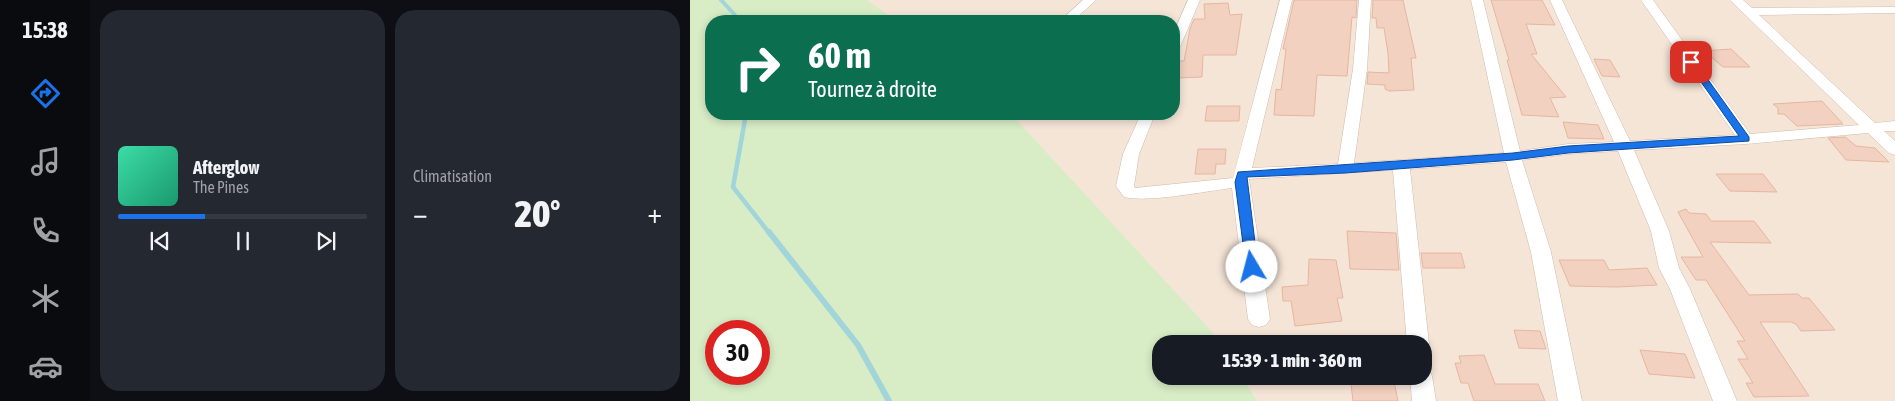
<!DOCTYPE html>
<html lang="fr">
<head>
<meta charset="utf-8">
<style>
  :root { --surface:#171b24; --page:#242831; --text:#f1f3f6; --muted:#9ea1a6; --line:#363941; --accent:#1a73e8 }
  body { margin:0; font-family:"Asap Condensed",sans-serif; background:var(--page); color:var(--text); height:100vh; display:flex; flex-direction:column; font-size:19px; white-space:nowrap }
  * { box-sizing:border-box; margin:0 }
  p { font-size:16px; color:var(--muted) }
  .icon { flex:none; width:28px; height:28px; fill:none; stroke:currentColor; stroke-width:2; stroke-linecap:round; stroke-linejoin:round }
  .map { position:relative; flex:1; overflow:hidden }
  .panel { display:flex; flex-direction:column; gap:10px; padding:10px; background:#0d0f14; width:600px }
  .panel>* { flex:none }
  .banner { position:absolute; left:15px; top:15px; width:475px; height:105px; border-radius:20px; box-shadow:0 2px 8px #0003; background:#0b6e4f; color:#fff; overflow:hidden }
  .speed { position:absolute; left:15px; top:320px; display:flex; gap:10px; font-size:25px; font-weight:700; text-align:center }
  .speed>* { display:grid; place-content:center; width:65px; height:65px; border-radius:50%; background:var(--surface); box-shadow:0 2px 8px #0003; line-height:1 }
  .speed .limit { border:8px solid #d22; background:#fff; color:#111 }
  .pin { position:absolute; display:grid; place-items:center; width:42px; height:42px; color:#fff; margin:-21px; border-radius:10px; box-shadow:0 2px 8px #0006 }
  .me { position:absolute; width:55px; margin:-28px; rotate:352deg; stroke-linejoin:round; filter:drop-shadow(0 0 4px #0008) }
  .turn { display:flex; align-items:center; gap:18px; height:105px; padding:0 20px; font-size:22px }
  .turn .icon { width:65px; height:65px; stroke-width:2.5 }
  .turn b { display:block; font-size:35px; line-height:42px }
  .big { font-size:38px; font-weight:800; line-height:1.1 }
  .panel .widget { flex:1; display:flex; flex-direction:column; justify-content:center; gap:8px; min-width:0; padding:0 18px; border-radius:20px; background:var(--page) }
  .song { display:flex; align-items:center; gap:15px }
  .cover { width:60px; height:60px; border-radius:8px; background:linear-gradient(135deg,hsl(160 70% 55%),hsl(160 70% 35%)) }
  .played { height:5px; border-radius:2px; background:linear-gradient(90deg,var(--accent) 35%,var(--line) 35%) }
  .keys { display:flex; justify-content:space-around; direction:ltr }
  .heat { display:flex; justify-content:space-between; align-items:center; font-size:28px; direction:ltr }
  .panel .tiles { flex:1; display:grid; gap:10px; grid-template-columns:repeat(2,1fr) }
  .trip { position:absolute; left:462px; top:335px; width:280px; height:50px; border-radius:20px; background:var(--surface); box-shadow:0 2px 8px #0003; font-weight:800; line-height:50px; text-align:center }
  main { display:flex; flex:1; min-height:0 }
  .dock { display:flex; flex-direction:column; width:90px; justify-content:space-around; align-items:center; background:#090b0e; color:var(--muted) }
  .dock .icon { width:35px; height:35px }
  .dock .current { color:var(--accent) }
  .dock b { font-size:22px; color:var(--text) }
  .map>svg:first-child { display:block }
  .residential { fill:#f5e5d7 }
  .green { fill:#d8ecc6; fill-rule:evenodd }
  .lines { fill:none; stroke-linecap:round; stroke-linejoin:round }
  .stream-far2 { stroke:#a2d5da; stroke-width:4 }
  .stream-far1 { stroke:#a2d5da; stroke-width:4.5 }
  .stream { stroke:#a2d5da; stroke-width:6 }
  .building { fill:#f3d1c0; stroke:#e6b6a0 }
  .street-casing { stroke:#d0bbad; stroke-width:1 }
  .street { fill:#fff; fill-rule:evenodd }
  .route { fill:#1a73e8; stroke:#114b97 }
</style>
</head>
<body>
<main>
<nav class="dock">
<b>15:38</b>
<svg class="icon current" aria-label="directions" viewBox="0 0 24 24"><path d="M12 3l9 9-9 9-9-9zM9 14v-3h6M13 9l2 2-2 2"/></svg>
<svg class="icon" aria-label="music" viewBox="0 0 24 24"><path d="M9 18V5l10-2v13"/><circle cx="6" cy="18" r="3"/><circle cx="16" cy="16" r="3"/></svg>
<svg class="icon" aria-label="phone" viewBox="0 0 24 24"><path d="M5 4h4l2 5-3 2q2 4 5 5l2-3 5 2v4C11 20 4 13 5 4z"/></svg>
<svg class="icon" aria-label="climate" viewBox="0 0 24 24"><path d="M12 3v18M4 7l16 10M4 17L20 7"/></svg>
<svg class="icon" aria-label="car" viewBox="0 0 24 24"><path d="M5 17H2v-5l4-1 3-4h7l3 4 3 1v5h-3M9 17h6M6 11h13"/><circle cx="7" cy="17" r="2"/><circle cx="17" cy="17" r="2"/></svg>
</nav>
<section class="panel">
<div class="tiles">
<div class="widget">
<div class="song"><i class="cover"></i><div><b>Afterglow</b><p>The Pines</p></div></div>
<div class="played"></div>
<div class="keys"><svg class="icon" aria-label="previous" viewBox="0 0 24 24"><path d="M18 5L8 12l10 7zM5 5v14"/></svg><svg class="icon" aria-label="pause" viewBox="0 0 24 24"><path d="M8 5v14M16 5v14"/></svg><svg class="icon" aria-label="next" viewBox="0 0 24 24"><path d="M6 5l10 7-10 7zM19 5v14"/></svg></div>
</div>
<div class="widget"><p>Climatisation</p>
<div class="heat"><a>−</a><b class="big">20°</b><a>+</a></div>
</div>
</div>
</section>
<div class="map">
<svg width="1205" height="401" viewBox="0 0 1205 401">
  <rect width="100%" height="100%" fill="#fdf4e9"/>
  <path class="residential" d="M167 0H1205V401H567L552 376H734V344H531L526 336 318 114H484V21H199Z"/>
  <path class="green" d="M0 0H177L206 21H21V114H321L526 336 531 344H471V376H552L567 401H0ZM26 331H69V374H26Z"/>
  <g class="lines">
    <path class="stream-far2" d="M31 0 45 15 47 21"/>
    <path class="stream-far1" d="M56 114 43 187 80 234"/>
    <path class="stream" d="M79 232 168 345 199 401"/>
  </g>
  <g class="building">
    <path d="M604 0H667L666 18 662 17 657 76 627 75 624 116 584 115 586 89 591 90 596 49H593Z"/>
    <path d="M683 0H713L726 58H721L724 90 699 91 695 89V85L677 84 678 72 699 73 698 53 694 28H687L686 18H682Z"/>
    <path d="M801 0H852L865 25 836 24 847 54H841L876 97 860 98 869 117 832 115 817 60H819Z"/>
    <path d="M538 3 540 15 552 14 546 55H513L512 77 487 78 488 61H494L500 29 504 19H515L514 4Z"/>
    <path d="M1041 49 1060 67H1033L1014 51Z"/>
    <path d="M904 59 920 60 930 77 912 76Z"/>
    <path d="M1132 101 1153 124 1107 126 1094 114H1088V108L1083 104Z"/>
    <path d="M517 106H550L549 121H515Z"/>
    <path d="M873 122 908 125 914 139 878 138Z"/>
    <path d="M1155 137 1166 146 1185 148 1199 162 1156 160 1138 138Z"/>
    <path d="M508 149H536L535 164H526L525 174H505Z"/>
    <path d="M1026 174H1073L1087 192 1040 191Z"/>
    <path d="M996 209 999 213 1016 214 1021 221H1064L1081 243 1020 242 1059 295 1108 294 1112 298H1119L1145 330 1111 331 1106 324 1101 322H1070L1119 396 1064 397 1056 383H1063L1048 359H1058L1047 341H1055L1016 280H1006L991 257H1013L988 212Z"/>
    <path d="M657 231 706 233 709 270 660 269Z"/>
    <path d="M731 253H771L775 268H733Z"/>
    <path d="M619 259 646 260 653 298H647L652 321 605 326 601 301H593L592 287 618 285Z"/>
    <path d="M869 260H914L919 270 957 268 967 285 927 287 880 286Z"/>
    <path d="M824 330 850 331 856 349 829 348Z"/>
    <path d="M950 350 995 354 1005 378 959 374Z"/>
    <path d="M794 355 805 384H848L855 401H784L778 383H771L765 363H771L769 356Z"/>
    <path d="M660 376H703L708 401H663Z"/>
  </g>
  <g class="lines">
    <g class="street-casing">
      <g id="street">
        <path d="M393 0H406L383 21H370Z"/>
        <path d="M498 0H510L490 47 484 51V32Z"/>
        <path d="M590 0H602L562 168 648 164 663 69 669 0H681L677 69 664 163 814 153 781 0H793L830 151 878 144 924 142 860 0H872L940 141 1045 135 951 0H963L1060 134 1169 125 1040 0H1053L1062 8 1205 7V13L1069 15 1185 123 1205 121V131H1194L1205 141V155L1199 153 1178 133 1056 144 944 150 979 231 989 268 1000 289 1047 401H1023L980 289 969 268 961 231 928 151 878 154 832 160 861 252 892 401H868L841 252 816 162 720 169 739 344 734 351V344H717L703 170 559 179 580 319 576 325 569 327 562 325 558 319 542 188C516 191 458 203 434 197L426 186 433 154 451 114H465L449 154 444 186 445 188 543 178Z"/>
        <path d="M734 367 739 369 742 376 746 401H722L720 376H734Z"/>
      </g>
    </g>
    <use href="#street" class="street"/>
  </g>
  <path class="route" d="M1001 59 1004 60 1059 137V141L878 153 823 160 655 173 557 177 568 267 566 270H557L556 267 545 182 548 172 823 153 878 146 1049 136 997 62Z"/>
</svg>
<div class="speed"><div class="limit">30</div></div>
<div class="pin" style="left:1001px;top:62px;background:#d93025"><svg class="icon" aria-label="arrive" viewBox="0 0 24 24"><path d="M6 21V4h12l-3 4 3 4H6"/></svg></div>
<svg class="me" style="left:562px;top:267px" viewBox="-20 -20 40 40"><circle r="19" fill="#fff"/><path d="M0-13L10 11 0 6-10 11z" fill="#1a73e8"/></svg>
<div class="trip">15:39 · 1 min · 360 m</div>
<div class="banner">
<div class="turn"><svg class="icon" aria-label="right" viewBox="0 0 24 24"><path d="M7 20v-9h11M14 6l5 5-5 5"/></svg><div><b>60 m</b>Tournez à droite</div></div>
</div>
</div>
</main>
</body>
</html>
